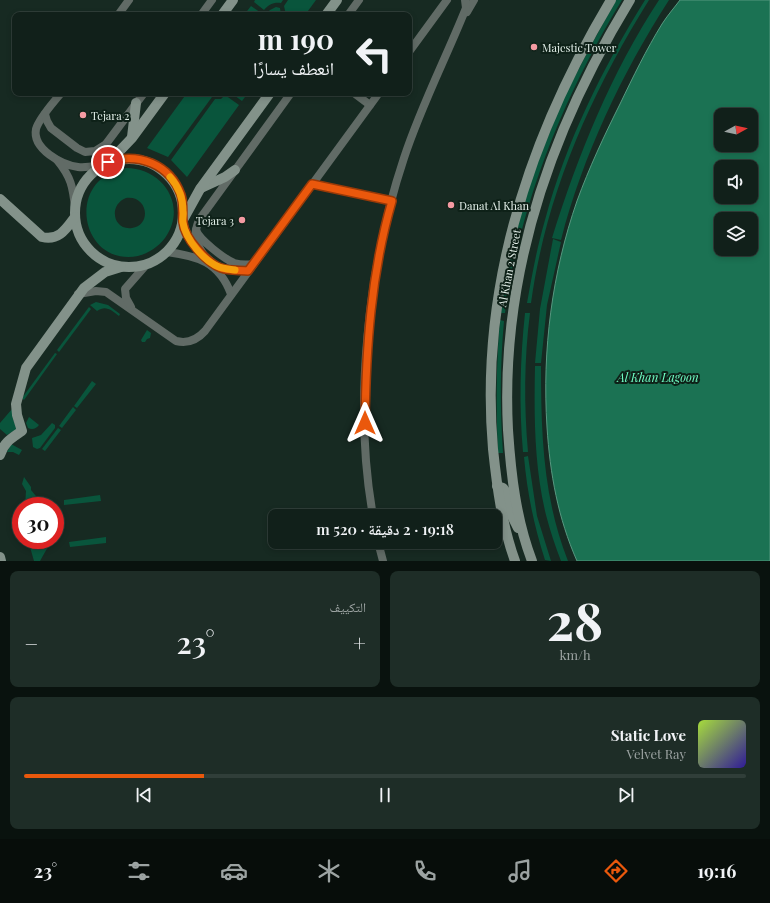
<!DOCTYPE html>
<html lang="ar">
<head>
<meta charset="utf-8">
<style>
  :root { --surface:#11201a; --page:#1e2d27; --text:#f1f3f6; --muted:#9ca3a2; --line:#303e39; --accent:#ea580c }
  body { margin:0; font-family:"Playfair Display","Noto Naskh Arabic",serif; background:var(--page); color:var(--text); direction:rtl; height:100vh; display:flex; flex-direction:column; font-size:15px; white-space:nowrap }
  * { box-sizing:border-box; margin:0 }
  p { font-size:13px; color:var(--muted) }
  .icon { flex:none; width:22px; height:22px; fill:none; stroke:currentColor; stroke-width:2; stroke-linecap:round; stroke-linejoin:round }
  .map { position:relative; height:561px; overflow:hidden; direction:ltr }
  .drawer { display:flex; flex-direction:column; gap:10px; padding:10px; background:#09120e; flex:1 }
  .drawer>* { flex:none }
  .guide { position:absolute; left:12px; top:12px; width:400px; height:84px; border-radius:8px; box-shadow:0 2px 6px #0003,0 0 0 1px var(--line); direction:rtl; background:#11201a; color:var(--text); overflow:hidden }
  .needle { width:26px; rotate:82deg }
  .fabs { position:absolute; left:714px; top:108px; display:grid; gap:8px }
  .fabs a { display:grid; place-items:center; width:44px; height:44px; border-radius:8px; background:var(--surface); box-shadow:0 2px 6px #0003,0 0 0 1px var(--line); font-size:20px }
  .speed { position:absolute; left:12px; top:497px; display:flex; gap:8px; font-size:20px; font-weight:700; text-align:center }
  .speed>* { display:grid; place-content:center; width:52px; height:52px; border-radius:50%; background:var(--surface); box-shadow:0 2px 6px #0003,0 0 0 1px var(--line); line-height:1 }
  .speed .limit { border:6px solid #d22; background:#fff; color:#111 }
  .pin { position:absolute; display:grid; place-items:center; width:34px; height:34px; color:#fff; margin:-17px; border:2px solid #fff; border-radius:50%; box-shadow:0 1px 4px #0007 }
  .me { position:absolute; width:44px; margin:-22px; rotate:0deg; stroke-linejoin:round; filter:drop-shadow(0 0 3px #0008) }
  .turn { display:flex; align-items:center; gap:14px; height:84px; padding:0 12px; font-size:18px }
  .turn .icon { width:52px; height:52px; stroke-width:2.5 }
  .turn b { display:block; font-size:28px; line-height:34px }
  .big { font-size:30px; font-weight:600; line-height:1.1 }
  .drawer .tile { flex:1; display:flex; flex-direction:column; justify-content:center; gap:6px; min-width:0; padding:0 14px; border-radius:8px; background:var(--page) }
  .drawer .dial { align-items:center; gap:0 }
  .dial b { font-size:52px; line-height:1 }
  .song { display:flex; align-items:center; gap:12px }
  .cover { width:48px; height:48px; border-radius:6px; background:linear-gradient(135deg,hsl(80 70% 55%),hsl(250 70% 35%)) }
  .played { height:4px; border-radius:2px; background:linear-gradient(90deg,var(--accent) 25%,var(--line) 25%) }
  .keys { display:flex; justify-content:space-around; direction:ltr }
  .heat { display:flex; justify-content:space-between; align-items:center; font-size:22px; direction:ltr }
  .drawer .tiles { flex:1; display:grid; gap:10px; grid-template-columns:1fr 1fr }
  .tile:last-child { grid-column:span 2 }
  .trip { position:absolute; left:268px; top:509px; width:234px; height:40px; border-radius:8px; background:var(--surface); box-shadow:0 2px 6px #0003,0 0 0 1px var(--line); font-weight:600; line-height:40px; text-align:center; direction:rtl }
  .tabs { display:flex; height:64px; justify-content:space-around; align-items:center; background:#070d0a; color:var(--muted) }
  .tabs .icon { width:28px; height:28px }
  .tabs .current { color:var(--accent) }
  .tabs b { font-size:18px; color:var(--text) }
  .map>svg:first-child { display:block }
  .green { fill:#09553c; fill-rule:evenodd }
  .water { fill:#1b7253; stroke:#579880; fill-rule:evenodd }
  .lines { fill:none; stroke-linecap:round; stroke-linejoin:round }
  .street { stroke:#616b66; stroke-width:8 }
  .secondary { stroke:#83928a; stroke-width:10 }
  .route-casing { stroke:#983908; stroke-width:10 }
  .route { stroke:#ea580c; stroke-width:7 }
  .slow { stroke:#f59e0b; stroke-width:7 }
  .poi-dot { fill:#f49aa2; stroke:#0e2118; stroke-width:1.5 }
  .labels { text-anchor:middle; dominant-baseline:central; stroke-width:4; stroke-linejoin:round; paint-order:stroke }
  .poi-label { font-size:11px; fill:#e4f0ea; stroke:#0e2118; text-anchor:start }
  .street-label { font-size:11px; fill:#e4f0ea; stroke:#0e2118 }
  .water-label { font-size:12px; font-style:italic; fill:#70fec5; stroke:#0e2118 }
</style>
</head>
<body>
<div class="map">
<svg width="770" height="561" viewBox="0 0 770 561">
  <rect width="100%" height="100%" fill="#172a22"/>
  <g class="green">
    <path d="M255 0H283L281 3C274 2 269 4 264 10L254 2Z"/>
    <path d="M288 0H316L305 15H286L284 6Z"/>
    <path d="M616 0H622C563 97 521 201 505 313H501L505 285 516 230 532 176 564 97 593 42Z"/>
    <path d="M645 0H649C591 93 546 194 531 303H527C532 275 537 247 545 220 566 142 602 69 645 0Z"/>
    <path d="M659 0H669C622 73 583 155 561 240L552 238C578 155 611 73 659 0Z"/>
    <path d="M251 6 261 13 260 15H244Z"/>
    <path d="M276 7 280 8 281 15H265L270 10Z"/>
    <path d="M187 93H210L212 97 168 157 147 148Z"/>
    <path d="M231 93H248L242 101Z"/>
    <path d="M225 95 239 105 187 177 171 160 215 99H221Z"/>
    <path d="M126 168C163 168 188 206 165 238 158 247 149 253 138 256 80 267 64 178 126 168ZM126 198C148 195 152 225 132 228 113 231 108 205 126 198Z"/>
    <path d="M553 239 561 242 547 305 541 363H535L540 309Z"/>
    <path d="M96 302 108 305 120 314 119 316C111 310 106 305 97 311L90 305Z"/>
    <path d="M89 307 91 309 59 352 57 350Z"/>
    <path d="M525 313H530C524 360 524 405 528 452H523C519 406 520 360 525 313Z"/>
    <path d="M500 320 504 321C500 365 500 408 503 453H498C496 408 496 365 500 320Z"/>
    <path d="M147 330 151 333 150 338 147 339 145 342H142L141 340Z"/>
    <path d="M55 353 57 354 24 400 22 398Z"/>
    <path d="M535 366H541C541 433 543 498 568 561H561C555 546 550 530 546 515 534 466 534 415 535 366Z"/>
    <path d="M92 381 96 384 77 408 74 406Z"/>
    <path d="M73 407 76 410 62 428 59 426Z"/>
    <path d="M12 409 13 419 17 429 7 435 0 429V423Z"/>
    <path d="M29 417 39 425C36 429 32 430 28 428L26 423Z"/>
    <path d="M52 423 55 425V428L40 448 37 449 33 447 32 438 41 435Z"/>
    <path d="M58 428 61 430 45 451 42 449Z"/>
    <path d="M11 444 22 450 19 455 13 452H7Z"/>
    <path d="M528 456 537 516 551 561 545 560C534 526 527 492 524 457Z"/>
    <path d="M24 477 31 487V490L44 506H25L26 491 22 484Z"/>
    <path d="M100 495 101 501 64 505V500Z"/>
    <path d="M57 533 55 541 49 545 40 561H34L28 540H55V534Z"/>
    <path d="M106 537V543L70 547 69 542Z"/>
  </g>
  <path class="water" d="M680 0H770V561H577C558 518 550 474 547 427 542 350 552 273 577 201 589 168 604 136 620 104 633 77 646 50 662 24 667 16 674 8 680 0ZM721 115H751V145H721ZM721 167H751V197H721ZM721 219H751V249H721Z"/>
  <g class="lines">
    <g class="street">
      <path d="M467 12 474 0"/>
      <path d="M118 15 129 0"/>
      <path d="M201 15 212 0"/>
      <path d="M348 15 359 0"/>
      <path d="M409 52 447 0"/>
      <path d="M61 93C54 102 39 118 36 129 32 149 62 165 78 167 86 168 95 166 103 165"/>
      <path d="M354 93 370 105"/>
      <path d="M45 114 47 121 51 128 77 148 85 152 95 151 106 144 144 93"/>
      <path d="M57 160C71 177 73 187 75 208"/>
      <path d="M312 184 392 201"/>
      <path d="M183 222 187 234 196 248 215 265 223 268 248 271"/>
      <path d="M196 230C199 240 225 259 234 263 241 265 247 265 253 264"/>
      <path d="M167 252C198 256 219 262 231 294"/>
      <path d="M205 257C196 242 192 238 199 220L291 93"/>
      <path d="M78 294 96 291 106 292 176 341C188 344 197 340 205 331L379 93"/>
      <path d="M131 307 126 298 125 289 146 265"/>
      <path d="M373 516C353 404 368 266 404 158 421 106 446 58 466 8L465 0"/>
      <path d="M378 542 383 561"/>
    </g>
    <g class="secondary">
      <path d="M222 15 233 0"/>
      <path d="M326 15 337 0"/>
      <path d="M132 137 136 103"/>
      <circle cx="129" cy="213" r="54"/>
      <path d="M110 161 132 138 165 93"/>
      <path d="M201 188 225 177 235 170"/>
      <path d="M0 199 42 237C59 241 66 229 75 217"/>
      <path d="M184 218 200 189 270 93"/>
      <path d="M0 455C4 442 12 438 22 431L17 415 16 404 26 368 84 288 105 272 121 267"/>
      <path d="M497 486 503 488 506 492 512 516 518 528"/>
      <path d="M0 557 1 561"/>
      <path d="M515 561C502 525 497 487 493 449 479 287 529 137 611 0"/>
      <path d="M532 561C516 519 511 475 508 430 500 275 550 131 630 0"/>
    </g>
  </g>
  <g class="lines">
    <g class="route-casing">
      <path id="route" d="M108 162C138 152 170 164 181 195 184 205 182 213 183 222 184 238 207 263 221 268 229 271 240 270 248 271L312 184 392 201C371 273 366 348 365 423"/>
    </g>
    <use href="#route" class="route"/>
    <path class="slow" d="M170 177C178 186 183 198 183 211 184 215 182 219 183 223 186 240 204 261 219 267 224 269 230 269 235 270"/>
  </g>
  <g class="poi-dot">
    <circle cx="534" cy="47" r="4"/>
    <circle cx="83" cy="115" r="4"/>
    <circle cx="451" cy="205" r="4"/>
    <circle cx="242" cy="220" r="4"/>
  </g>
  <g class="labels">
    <g class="poi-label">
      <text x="542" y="47">Majestic Tower</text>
      <text x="91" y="115">Tejara 2</text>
      <text x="459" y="205">Danat Al Khan</text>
      <text x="234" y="220" text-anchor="end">Tejara 3</text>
    </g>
    <g class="street-label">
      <text transform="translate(509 268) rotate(-79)">Al Khan 2 Street</text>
    </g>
    <g class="water-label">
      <text x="658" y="377">Al Khan Lagoon</text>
    </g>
  </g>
</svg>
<div class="fabs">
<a><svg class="needle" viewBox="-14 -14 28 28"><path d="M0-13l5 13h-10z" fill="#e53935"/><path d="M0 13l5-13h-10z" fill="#9ca3a2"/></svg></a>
<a><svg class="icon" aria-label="sound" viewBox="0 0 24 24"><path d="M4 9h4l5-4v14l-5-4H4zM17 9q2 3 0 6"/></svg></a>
<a><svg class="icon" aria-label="layers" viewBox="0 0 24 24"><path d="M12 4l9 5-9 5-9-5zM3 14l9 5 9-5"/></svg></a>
</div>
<div class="speed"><div class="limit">30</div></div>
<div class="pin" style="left:108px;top:162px;background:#d93025"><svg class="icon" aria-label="arrive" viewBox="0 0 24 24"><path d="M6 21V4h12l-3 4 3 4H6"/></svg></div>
<svg class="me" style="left:365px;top:423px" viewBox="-20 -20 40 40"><path d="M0-17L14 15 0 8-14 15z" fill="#ea580c" stroke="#fff" stroke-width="4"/></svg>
<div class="trip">19:18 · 2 دقيقة · 520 m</div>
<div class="guide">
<div class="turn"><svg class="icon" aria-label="left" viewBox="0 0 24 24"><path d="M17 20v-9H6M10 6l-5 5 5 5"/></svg><div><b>190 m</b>انعطف يسارًا</div></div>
</div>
</div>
<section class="drawer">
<div class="tiles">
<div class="tile dial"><b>28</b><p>km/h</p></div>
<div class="tile"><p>التكييف</p>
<div class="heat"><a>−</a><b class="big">23°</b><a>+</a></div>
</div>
<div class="tile">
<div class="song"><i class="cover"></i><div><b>Static Love</b><p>Velvet Ray</p></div></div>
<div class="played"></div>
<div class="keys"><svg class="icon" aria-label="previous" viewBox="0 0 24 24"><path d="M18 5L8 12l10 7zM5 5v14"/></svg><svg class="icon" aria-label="pause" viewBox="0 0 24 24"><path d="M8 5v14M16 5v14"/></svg><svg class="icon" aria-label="next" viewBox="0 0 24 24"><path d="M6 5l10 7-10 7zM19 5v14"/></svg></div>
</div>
</div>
</section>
<nav class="tabs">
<b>19:16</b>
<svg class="icon current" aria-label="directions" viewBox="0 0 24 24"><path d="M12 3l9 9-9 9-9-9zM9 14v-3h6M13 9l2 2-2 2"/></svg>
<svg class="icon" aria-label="music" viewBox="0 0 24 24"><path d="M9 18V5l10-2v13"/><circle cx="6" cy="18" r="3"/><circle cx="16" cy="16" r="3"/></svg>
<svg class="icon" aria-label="phone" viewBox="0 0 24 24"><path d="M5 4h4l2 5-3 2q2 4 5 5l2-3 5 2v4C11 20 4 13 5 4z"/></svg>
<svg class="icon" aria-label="climate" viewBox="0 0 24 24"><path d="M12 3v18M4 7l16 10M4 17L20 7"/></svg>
<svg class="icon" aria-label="car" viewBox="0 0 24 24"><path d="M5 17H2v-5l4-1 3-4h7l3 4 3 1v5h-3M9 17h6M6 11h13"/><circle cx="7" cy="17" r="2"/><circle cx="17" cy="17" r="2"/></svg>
<svg class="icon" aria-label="filters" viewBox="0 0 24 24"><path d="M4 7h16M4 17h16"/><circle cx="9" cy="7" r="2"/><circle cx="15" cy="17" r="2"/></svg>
<b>23°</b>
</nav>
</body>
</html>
